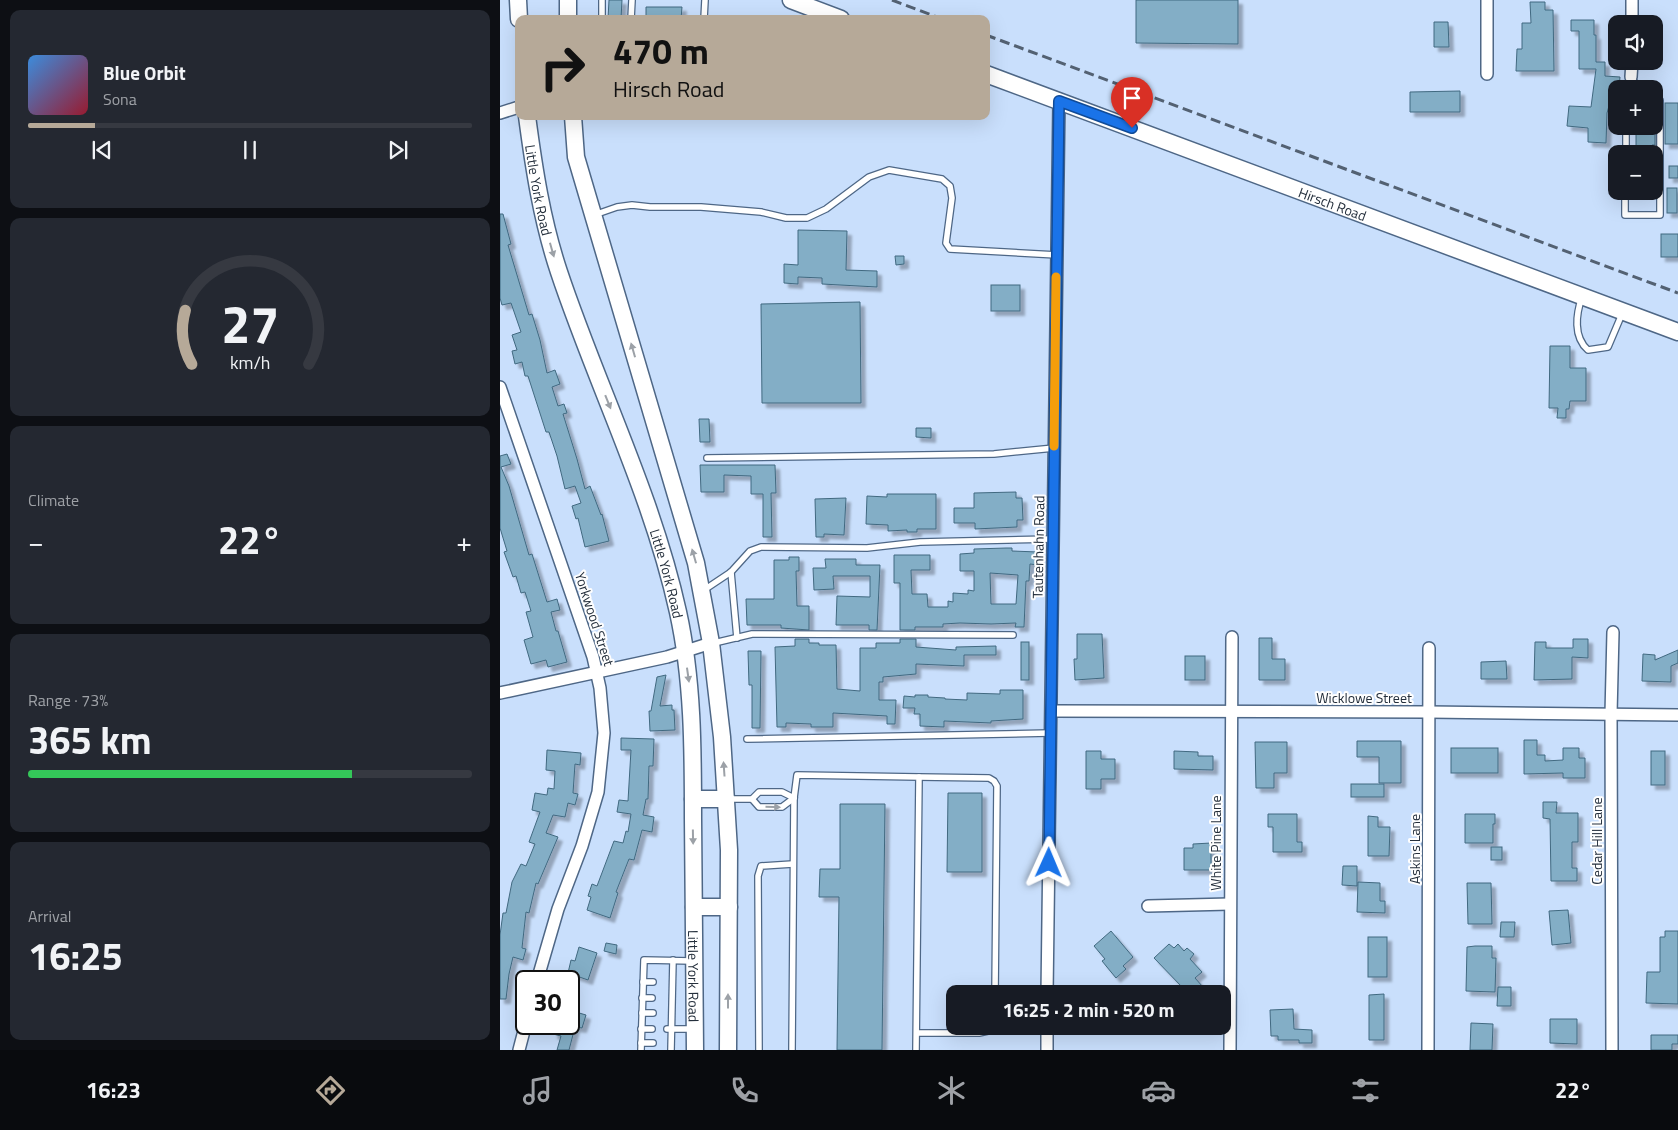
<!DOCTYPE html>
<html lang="en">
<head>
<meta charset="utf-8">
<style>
  :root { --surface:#171b24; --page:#242831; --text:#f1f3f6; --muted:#9ea1a6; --line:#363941; --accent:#b6a998 }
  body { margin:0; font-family:"Titillium Web",sans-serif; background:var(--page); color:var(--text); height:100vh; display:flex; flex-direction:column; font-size:19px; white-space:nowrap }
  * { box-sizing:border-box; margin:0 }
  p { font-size:16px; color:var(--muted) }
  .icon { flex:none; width:28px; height:28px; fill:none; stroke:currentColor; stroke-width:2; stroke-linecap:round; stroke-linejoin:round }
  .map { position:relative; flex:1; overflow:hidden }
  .sheet { display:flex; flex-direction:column; gap:10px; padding:10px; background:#0d0f14; width:500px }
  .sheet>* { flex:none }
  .banner { position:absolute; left:15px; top:15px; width:475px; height:105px; border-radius:10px; box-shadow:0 5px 20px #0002; background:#b6a998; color:#111; overflow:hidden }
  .tools { position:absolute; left:1108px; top:15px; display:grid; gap:10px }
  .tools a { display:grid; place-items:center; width:55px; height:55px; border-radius:10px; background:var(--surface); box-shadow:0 5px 20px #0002; font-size:25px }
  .speed { position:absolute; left:15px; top:970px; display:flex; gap:10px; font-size:25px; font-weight:700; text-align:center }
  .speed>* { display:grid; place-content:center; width:65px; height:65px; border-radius:50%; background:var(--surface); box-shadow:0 5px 20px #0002; line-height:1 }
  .speed .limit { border:2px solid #111; border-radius:8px; background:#fff; color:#111 }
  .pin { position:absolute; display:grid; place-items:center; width:42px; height:42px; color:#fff; margin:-51px -21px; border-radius:50% 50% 50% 0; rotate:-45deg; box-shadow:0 0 5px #0007 }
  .pin .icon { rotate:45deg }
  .me { position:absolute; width:55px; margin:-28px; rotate:1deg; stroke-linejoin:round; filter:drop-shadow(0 0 4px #0008) }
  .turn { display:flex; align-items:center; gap:18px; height:105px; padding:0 15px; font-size:22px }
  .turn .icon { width:65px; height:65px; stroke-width:2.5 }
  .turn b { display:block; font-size:35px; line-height:42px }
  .big { font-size:38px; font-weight:700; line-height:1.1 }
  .sheet .widget { flex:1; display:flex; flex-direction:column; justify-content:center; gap:8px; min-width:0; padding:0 18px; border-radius:10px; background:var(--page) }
  .sheet .dial { align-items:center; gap:0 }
  .dial svg { height:130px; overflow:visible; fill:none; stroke:var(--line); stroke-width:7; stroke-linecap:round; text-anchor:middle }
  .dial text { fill:var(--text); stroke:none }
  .song { display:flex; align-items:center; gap:15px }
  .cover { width:60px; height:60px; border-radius:8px; background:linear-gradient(135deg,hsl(210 70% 55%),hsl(350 70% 35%)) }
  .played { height:5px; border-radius:2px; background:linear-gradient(90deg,var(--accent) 15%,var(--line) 15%) }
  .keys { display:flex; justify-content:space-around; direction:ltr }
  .heat { display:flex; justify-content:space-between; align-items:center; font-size:28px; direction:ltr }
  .charge { height:8px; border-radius:4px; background:linear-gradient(90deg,#34c759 73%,var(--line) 0) }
  .trip { position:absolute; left:446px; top:985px; width:285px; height:50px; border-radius:10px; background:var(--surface); box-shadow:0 5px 20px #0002; font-weight:700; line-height:50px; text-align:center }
  .dock { display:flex; height:80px; justify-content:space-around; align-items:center; background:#090b0e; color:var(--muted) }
  .dock .icon { width:35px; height:35px }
  .dock .on { color:var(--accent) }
  .dock b { font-size:22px; color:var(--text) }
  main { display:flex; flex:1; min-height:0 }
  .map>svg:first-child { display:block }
  .building { fill:#83aec6; stroke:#416980; fill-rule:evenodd; filter:url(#shadow) }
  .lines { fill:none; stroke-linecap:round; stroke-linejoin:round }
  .service-casing { stroke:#4e6786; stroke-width:8 }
  .minor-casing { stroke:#4e6786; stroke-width:14 }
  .secondary-casing { stroke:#4e6786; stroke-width:19 }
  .service { stroke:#fff; stroke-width:5.5 }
  .minor { stroke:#fff; stroke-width:11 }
  .secondary { stroke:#fff; stroke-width:16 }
  .rail { stroke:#536172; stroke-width:3; stroke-dasharray:10 5; stroke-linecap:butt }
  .oneway { fill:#9ca1a7 }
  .route-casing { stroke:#114b97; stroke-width:12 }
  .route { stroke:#1a73e8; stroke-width:9 }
  .slow { stroke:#f59e0b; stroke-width:9 }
  .labels { text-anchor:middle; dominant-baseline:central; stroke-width:4; stroke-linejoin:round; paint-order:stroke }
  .street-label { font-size:14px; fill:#242f3c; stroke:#fefefe }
</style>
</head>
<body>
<main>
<section class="sheet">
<div class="widget">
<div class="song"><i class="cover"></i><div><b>Blue Orbit</b><p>Sona</p></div></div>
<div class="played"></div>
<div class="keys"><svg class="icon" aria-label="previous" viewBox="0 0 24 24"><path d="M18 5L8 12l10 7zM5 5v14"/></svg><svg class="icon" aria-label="pause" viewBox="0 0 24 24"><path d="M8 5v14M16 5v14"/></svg><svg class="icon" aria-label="next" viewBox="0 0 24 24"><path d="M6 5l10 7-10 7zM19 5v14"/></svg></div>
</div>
<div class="widget dial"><svg viewBox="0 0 100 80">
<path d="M14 69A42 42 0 1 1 86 69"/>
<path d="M14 69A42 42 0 0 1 10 36" stroke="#b6a998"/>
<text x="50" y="56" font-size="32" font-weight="700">27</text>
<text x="50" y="72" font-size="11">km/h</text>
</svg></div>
<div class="widget"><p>Climate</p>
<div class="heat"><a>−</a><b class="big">22°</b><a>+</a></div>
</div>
<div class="widget"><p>Range · 73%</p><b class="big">365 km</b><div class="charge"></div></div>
<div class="widget"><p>Arrival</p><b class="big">16:25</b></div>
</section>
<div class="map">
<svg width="1178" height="1050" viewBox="0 0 1178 1050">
  <defs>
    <filter id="shadow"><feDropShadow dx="4.5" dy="4.5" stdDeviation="1" flood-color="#0004"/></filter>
  </defs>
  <rect width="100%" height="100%" fill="#c9dffc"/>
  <g class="building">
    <path d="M109 0H122L121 19H108Z"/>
    <path d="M636 0H738V44L636 43Z"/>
    <path d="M1030 2H1045V10H1053L1054 71H1016L1017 49H1022V23H1031Z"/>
    <path d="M146 7H182L181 19H146Z"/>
    <path d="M1071 20H1094V35H1096V62H1105V76L1120 77 1119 89H1116V91H1114L1112 106H1109L1107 113 1106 143 1088 142V128L1067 126 1069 106 1091 107 1096 69H1079V31H1071Z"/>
    <path d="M934 22H948L949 47H934Z"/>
    <path d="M960 91V112H910V92Z"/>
    <rect x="1165" y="103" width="13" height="41"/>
    <path d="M1136 126H1155V145H1152V154H1136Z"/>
    <rect x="1169" y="166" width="9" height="12"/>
    <rect x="1167" y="188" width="10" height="25"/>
    <path d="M0 214H3L11 244 8 245 29 315 32 314 40 340 47 373 55 370 60 384 52 387 58 406 64 404 67 413 63 414 77 459 85 489 90 486 101 515 102 514 109 541 85 547 78 518 76 519 72 506 81 503 75 486 65 489 57 456 49 432H46L28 376H25L22 362 15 364 12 351 17 350 12 335 21 332 11 303 2 305 0 298Z"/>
    <path d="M298 230 347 231 346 270 377 271V287L322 284V278L298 277V284L284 283V264L298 265Z"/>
    <rect x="1161" y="234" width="17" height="23"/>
    <path d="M395 256H404V264L396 265Z"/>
    <rect x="491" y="285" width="29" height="26"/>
    <path d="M360 302 361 403H262L261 304Z"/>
    <path d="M1050 346H1070V368H1086V401H1070L1069 409H1066V418H1057L1058 408H1049Z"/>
    <path d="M199 419H209L210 442H200Z"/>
    <path d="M416 428H431V438L416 437Z"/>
    <path d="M7 454 11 464 1 467 9 486 29 555 32 554 47 602 57 599 60 610 51 612 56 631H58L67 662 48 667 46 660 31 664 24 640 33 637 26 612 31 611 25 592 21 593 16 576 13 577 4 552 7 551 0 528V456Z"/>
    <path d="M200 465H275L276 493H271L272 537H263V494H251V476L224 475V492H201Z"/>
    <path d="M516 492V498H522L523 520H517V527L475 529V523H454V508H474V493Z"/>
    <path d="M387 494H436V529H417V532H407V530L388 531V525L366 524 367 496 387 497Z"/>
    <path d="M346 498 344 535 324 534V537H316L315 499Z"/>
    <path d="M506 548H512V551L538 552V565L530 564 529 581H526L524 627H515L516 623 491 624 460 623 443 624V627H415V630H400V583H394V555H430V570H411L412 594H427L428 607H448V601L453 602V593L468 594V590L474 591V571H460V554L474 553V549ZM490 573 518 575 516 604H491Z"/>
    <path d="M289 557H299V571H296L297 606H309V630L281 628V625H247L246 599H274V560H289Z"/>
    <path d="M325 559H356V565H380L377 630H369V625H336L337 596 370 597V576H333L334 589 314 590 313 568H326Z"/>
    <path d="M577 634H602L604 678 575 680 574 659H577Z"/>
    <path d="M759 638H772V659H785V680H759Z"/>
    <path d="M295 639H309V643H319V645H336L337 689 360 691V648H376V643H400V639H416V647L456 650V647L496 646V655H464V666L416 664V674L383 677V682H379V700H396L395 724H387V716L333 713V727H311V724L286 723V727H277L275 647 295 646Z"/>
    <path d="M1073 639H1088V658L1072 657V679L1034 680 1035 642H1046V648H1073Z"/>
    <rect x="521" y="642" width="8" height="38"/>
    <path d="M1178 650V663L1171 666V682L1142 681 1143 654 1155 655V660Z"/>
    <path d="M248 651H261L260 728H252V685H249Z"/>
    <rect x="685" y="656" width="20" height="24"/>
    <path d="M1006 661 1007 679H981V662Z"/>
    <path d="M166 675 160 706 172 705V710H174L175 730 150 731 149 711H151L157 677Z"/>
    <path d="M500 690H523V719L491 721V723L444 721V727L420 726V714H414L415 708H403L404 696 415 697V695H428V697L445 698V699L467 700V693L500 694Z"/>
    <path d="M121 738 154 739 153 766H149L148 799H146L143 815 154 817 152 832 142 830 134 860 129 859 116 892 118 893 110 918 87 910 91 897 88 896 92 884 97 886 114 841 123 843 126 831 128 832 131 814 117 812 119 800 128 801 131 750H121Z"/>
    <path d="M1024 740H1037V755H1045V761L1063 760V748H1079V758H1085V778H1063V773L1024 774Z"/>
    <path d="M857 741H901V783H879V757H857Z"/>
    <path d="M755 742H787V773H774V788H756Z"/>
    <rect x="951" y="748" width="47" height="25"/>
    <path d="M47 750 81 753 80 765 75 764 73 793 78 794 75 805 68 803 65 817 53 815 46 833 58 837 38 884 36 883 29 913 26 912 22 948 26 949 23 960 13 957 9 974 6 999H0V935L3 913H6L12 882 21 864 26 866 35 844 29 842 40 812 32 810 35 793 47 795 48 788 54 789 55 771 46 770Z"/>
    <path d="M586 751H601V759H615V779H601V789H586Z"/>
    <path d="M674 751 698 752V756H713V770L674 769Z"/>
    <rect x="1151" y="751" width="14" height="34"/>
    <rect x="851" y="784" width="33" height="13"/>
    <path d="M448 793H482V872H447Z"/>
    <path d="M1043 802H1057L1056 813H1078V842H1072V868H1077V881H1051L1050 819 1043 818Z"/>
    <path d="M340 804H385L382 1050H337L339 897H319L320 869H340Z"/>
    <path d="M768 814H797V842H802V852H773V827H768Z"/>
    <path d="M965 814H995V824H993V843H965Z"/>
    <path d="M868 816 878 817V827H890L889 856H868Z"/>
    <path d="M711 843V870H684V848H693V844Z"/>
    <rect x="991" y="847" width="11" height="13"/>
    <path d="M843 866H857V886L842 885Z"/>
    <path d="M858 882 880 883V901H885V913L857 912Z"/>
    <path d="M967 883H991L992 924H968Z"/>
    <path d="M1068 910 1071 943 1052 945 1049 911Z"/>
    <path d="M1001 922H1015L1014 937H1000Z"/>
    <path d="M611 931 633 957 623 966 626 969 616 978 602 961 605 959 594 946Z"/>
    <path d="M1165 931H1178V1004L1146 1003 1147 972H1160V937H1165Z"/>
    <rect x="868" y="937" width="19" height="40"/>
    <path d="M106 943 117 945 116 954 104 951Z"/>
    <path d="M669 944 674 948 678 944 684 951 687 948 694 954 690 959 702 972 695 978 703 987 696 994H676L682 987 654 958Z"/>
    <path d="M975 946H992V958H996L995 992 966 991 967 947Z"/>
    <path d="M79 947 97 953 88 980 68 973 71 960 75 961Z"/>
    <path d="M998 987H1011V1006H997Z"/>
    <path d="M884 994V1040H869V995Z"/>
    <path d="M793 1009 794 1029 812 1030V1043H799V1040H778V1036H771L770 1010Z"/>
    <path d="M69 1010 86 1015 82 1028 75 1027 69 1050H57L61 1036 53 1034 56 1024H69Z"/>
    <path d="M1050 1019H1077V1044L1050 1043Z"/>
    <path d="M971 1023 993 1024 992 1050H970Z"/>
    <path d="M1151 1035H1178V1044H1172V1050H1151Z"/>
  </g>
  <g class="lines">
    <g class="service-casing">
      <g id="service">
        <path d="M102 0V19"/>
        <path d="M131 19 132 0"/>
        <path d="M204 19 205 0"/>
        <path d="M1131 77 1139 89"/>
        <path d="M1129 89 1131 77"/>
        <path d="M1126 154V126"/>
        <path d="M1125 191V215H1160V100L1154 96"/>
        <path d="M94 215 117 207 132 205 150 207H201L261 212 286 218H307L326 209 369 177 389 170 442 179 450 186 452 198 446 243 450 249 557 255"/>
        <path d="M1082 297C1076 314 1073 337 1088 350L1108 347 1122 314"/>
        <path d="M207 458 494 454 554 448"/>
        <path d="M231 572 237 638"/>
        <path d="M204 590 231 572 250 551 261 547 367 548 420 542 553 539"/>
        <path d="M214 643 252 634 513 635"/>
        <path d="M247 739 550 733"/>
        <path d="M419 777 489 778 494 781 497 786 495 994"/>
        <path d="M228 799H252L259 792H282L294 798"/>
        <path d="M252 799 259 807H282L294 798"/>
        <path d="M143 982H153"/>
        <path d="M142 998H152"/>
        <path d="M142 1013H153"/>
        <path d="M141 1029H152"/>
        <path d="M167 1029H193"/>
        <path d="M417 1033H479L488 1031 493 1026"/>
        <path d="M141 1043H153"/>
        <path d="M141 1050 144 960 192 961"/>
        <path d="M171 1050 173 960"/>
        <path d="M259 1050 258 876 261 866 293 864"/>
        <path d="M292 1050 294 798 297 775 419 777 416 1050"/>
      </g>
    </g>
    <g class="minor-casing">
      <g id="minor">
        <path d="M1132 24V0"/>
        <path d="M987 74V0"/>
        <path d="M1131 77 1132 61"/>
        <path d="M0 113 19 107"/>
        <path d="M0 387 93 657 100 688 104 733 98 792 82 846 58 909 37 981"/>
        <path d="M0 693 167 657 211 643"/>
        <path d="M551 711 929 712 1178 715"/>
        <path d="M648 906 730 904"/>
        <path d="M547 994 559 101"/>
        <path d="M19 1050 26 1023"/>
        <path d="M547 1050V1026"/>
        <path d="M730 1050 732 637"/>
        <path d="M928 1050 929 648"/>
        <path d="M1112 1050 1111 714 1113 632"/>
      </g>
    </g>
    <g class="secondary-casing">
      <g id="secondary">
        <path d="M18 0 19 19"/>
        <path d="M68 0V19"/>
        <path d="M291 0 341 19"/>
        <path id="s1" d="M486 74 1178 332"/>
        <path id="s2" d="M27 116C34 169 42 221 59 272 97 386 152 494 178 612 193 680 193 750 193 819 194 896 194 973 195 1050"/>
        <path d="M73 116 76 157 196 563 211 643 222 737 229 850 228 1050"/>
        <path d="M193 799H226"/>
        <path d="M194 907H229"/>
      </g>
    </g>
    <use href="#service" class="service"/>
    <use href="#minor" class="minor"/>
    <use href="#secondary" class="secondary"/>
    <g class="rail">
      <path d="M392 0 442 19"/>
      <path d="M486 35 1178 293"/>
    </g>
  </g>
  <defs><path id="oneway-solid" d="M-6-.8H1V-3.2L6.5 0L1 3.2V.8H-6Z" transform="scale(1.25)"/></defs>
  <g class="oneway">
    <use href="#oneway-solid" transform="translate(52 250) rotate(74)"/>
    <use href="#oneway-solid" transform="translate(133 350) rotate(-106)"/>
    <use href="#oneway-solid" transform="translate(108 402) rotate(68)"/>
    <use href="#oneway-solid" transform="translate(194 556) rotate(-106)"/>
    <use href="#oneway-solid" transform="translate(188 675) rotate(82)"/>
    <use href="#oneway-solid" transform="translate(224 769) rotate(-94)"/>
    <use href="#oneway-solid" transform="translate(273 807) rotate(1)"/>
    <use href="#oneway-solid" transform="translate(193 837) rotate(89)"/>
    <use href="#oneway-solid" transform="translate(228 1001) rotate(-90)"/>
  </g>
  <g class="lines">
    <g class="route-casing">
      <path id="route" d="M549 863 559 101 632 128"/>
    </g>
    <use href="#route" class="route"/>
    <path class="slow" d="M554 446 556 277"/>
  </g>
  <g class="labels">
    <g class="street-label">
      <text stroke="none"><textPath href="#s2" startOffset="75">Little York Road</textPath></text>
      <text stroke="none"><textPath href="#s1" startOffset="370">Hirsch Road</textPath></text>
      <text transform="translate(538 547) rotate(-89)">Tautenhahn Road</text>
      <text stroke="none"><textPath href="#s2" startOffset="480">Little York Road</textPath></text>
      <text transform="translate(95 619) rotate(72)">Yorkwood Street</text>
      <text x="864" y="697">Wicklowe Street</text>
      <text transform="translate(1096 841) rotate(-90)">Cedar Hill Lane</text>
      <text transform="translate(715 843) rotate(-90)">White Pine Lane</text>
      <text transform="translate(914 849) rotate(-90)">Askins Lane</text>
      <text stroke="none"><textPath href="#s2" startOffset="885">Little York Road</textPath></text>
    </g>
  </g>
</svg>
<div class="tools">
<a><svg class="icon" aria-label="sound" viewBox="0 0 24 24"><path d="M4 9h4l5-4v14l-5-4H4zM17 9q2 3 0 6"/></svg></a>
<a>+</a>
<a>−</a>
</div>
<div class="speed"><div class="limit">30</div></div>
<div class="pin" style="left:632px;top:128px;background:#d93025"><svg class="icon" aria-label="arrive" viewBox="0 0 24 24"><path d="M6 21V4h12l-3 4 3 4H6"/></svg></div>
<svg class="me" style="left:549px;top:863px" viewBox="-20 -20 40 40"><path d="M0-17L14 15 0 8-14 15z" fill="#1a73e8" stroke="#fff" stroke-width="4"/></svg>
<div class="trip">16:25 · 2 min · 520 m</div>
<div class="banner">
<div class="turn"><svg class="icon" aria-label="right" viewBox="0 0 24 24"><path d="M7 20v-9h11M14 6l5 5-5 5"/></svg><div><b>470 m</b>Hirsch Road</div></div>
</div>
</div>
</main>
<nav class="dock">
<b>16:23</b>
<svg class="icon on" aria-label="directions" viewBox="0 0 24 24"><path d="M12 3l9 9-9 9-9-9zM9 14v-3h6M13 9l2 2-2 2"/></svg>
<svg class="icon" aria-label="music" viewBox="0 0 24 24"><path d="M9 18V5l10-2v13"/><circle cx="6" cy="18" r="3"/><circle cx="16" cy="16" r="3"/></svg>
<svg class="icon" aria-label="phone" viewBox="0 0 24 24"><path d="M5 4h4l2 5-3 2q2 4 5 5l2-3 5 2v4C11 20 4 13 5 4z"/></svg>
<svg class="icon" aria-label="climate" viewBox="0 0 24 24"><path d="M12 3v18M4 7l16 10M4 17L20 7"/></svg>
<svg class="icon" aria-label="car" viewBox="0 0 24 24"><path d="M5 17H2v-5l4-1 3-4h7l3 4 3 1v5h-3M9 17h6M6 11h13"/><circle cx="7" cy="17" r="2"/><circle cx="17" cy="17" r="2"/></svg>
<svg class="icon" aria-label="filters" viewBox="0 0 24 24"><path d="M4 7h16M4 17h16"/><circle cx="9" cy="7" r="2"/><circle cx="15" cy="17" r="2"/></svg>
<b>22°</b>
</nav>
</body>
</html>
